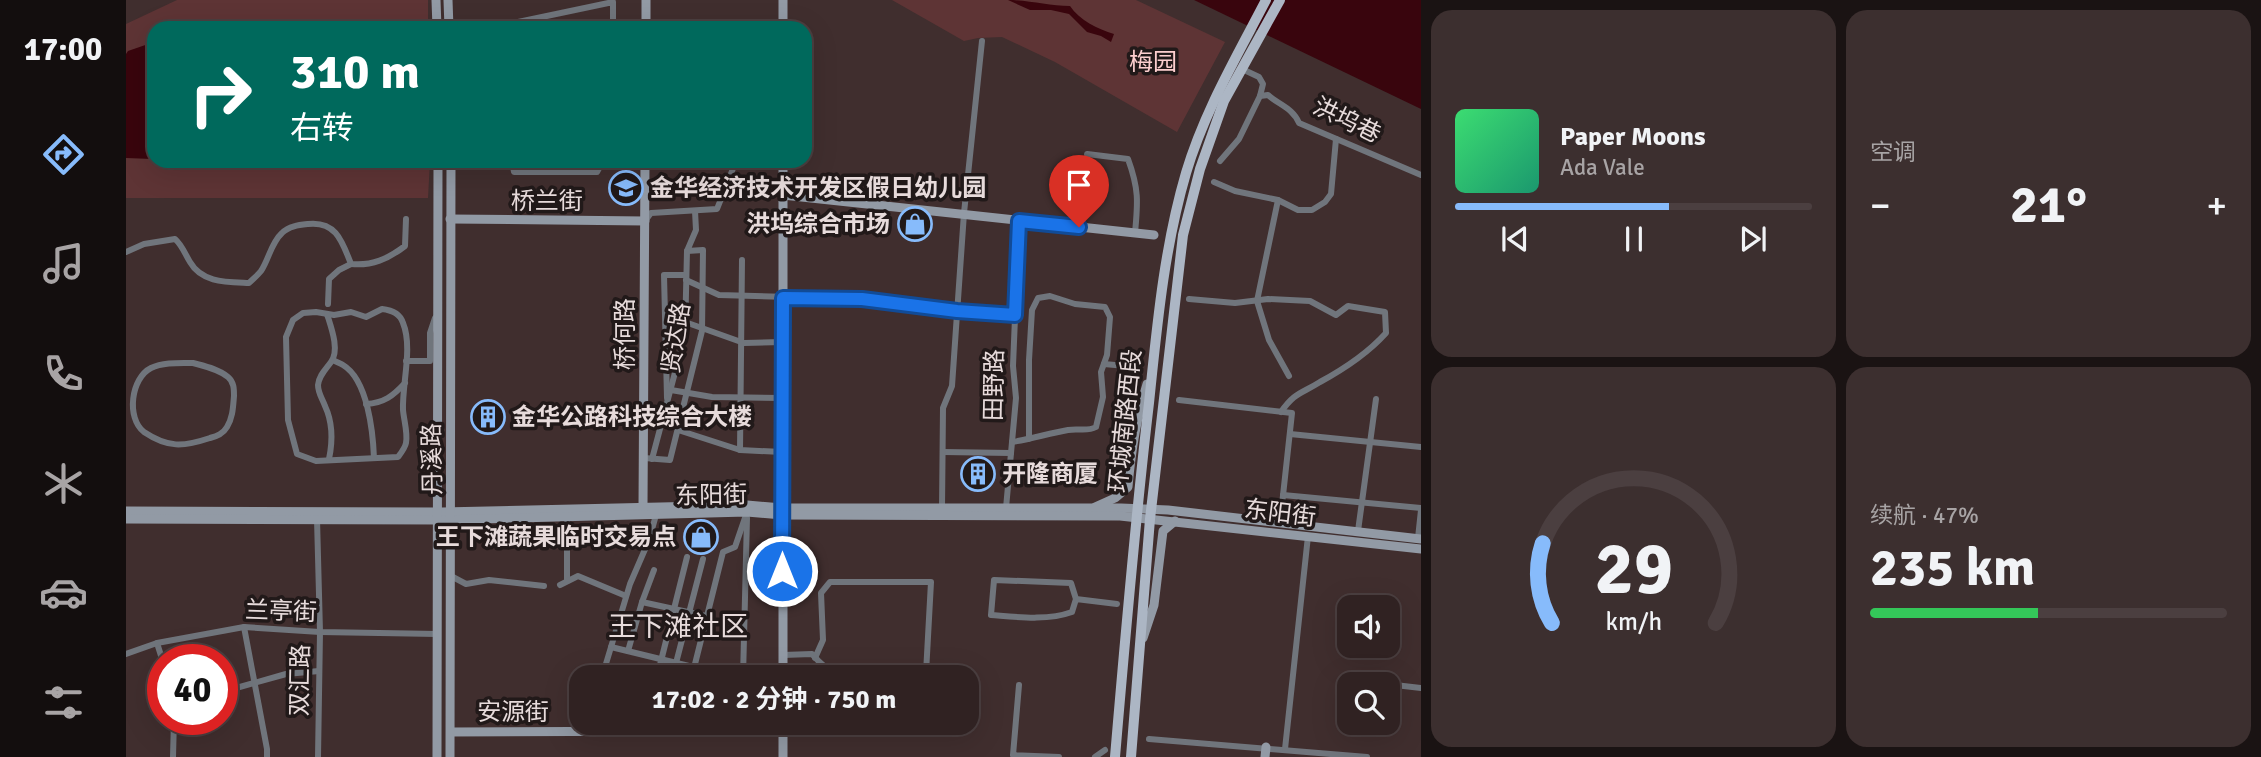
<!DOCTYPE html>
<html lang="zh">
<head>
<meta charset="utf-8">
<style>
  :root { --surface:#302222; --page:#3c2f2f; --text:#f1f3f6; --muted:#a8a4a5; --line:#4b3f40; --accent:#87bbfb }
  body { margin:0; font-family:Signika,"Noto Sans SC",sans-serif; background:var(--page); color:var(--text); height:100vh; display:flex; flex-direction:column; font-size:26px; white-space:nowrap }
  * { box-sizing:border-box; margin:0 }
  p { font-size:23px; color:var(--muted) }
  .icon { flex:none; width:38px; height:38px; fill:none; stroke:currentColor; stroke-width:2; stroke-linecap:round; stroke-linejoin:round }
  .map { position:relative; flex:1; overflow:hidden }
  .side { display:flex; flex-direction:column; gap:10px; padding:10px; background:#1a1313; width:840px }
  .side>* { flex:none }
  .hud { position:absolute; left:21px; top:21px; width:665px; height:147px; border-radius:21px; box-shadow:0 7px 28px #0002,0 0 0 2px var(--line); background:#00695c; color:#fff; overflow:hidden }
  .buttons { position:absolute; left:1211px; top:595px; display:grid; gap:14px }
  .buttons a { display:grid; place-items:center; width:63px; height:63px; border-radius:14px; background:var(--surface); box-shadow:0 7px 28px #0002,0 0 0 2px var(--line); font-size:35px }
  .speed { position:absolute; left:21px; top:644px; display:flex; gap:14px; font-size:35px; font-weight:700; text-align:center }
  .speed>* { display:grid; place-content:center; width:91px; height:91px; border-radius:50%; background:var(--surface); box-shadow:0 7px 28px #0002,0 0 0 2px var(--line); line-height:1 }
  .speed .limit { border:10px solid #d22; background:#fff; color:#111 }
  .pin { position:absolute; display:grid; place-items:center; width:60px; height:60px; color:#fff; margin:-72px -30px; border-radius:50% 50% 50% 0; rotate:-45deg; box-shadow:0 0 7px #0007 }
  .pin .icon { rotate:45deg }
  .me { position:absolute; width:77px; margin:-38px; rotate:0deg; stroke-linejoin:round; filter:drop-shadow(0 0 5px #0008) }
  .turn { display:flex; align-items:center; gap:24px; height:147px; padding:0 28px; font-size:32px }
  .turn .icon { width:91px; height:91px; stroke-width:2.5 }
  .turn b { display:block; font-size:49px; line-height:60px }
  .big { font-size:52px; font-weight:700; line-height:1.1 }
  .side .tile { flex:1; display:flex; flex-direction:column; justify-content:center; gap:10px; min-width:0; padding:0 24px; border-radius:21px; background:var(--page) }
  .side .dial { align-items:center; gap:0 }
  .dial svg { height:182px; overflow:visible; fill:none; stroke:var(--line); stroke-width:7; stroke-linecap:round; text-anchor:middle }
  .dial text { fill:var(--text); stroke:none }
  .song { display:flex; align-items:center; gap:21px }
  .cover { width:84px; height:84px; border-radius:10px; background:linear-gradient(135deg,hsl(140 70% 55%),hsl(160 70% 35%)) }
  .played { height:7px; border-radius:4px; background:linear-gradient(90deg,var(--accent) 60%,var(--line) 60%) }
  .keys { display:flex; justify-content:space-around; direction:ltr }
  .heat { display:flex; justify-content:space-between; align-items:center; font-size:38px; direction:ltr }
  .charge { height:10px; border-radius:5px; background:linear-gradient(90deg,#34c759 47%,var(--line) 0) }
  .side .tiles { flex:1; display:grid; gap:10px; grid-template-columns:repeat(2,1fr) }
  .trip { position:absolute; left:443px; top:665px; width:410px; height:70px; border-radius:21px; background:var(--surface); box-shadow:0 7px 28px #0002,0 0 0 2px var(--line); font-weight:700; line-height:70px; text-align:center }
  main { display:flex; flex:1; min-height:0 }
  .dock { display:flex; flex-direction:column; width:126px; justify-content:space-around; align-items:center; background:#130e0e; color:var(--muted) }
  .dock .icon { width:49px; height:49px }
  .dock .active { color:var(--accent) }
  .dock b { font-size:32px; color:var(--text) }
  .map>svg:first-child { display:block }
  .green { fill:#5e3435 }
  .water { fill:#39050d }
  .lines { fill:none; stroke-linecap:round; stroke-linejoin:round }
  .street { stroke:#70757c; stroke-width:6 }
  .secondary { stroke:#929aa5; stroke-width:9 }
  .primary { stroke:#acb6c4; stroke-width:10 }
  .route-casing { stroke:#114b97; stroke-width:18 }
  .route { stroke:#1a73e8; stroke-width:12 }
  .labels { text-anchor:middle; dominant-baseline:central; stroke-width:7; stroke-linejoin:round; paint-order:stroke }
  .park-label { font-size:24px; fill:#fccece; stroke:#211919 }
  .street-label { font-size:24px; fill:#e7dbdb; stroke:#211919 }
  .poi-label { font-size:24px; font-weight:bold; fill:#e7dbdb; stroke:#211919; text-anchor:start }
  .quarter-label { font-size:28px; fill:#e7dbdb; stroke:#211919 }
</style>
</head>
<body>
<main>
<nav class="dock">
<b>17:00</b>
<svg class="icon active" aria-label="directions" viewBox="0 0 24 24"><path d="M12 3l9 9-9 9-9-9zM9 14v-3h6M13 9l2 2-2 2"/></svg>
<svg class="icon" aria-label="music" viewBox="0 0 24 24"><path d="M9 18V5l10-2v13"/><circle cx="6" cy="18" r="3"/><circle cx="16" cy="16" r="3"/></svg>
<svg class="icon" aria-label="phone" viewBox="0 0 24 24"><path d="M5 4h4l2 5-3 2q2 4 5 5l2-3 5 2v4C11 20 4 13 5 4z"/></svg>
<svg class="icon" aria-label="climate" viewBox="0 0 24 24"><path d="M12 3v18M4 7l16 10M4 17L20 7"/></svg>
<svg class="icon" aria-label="car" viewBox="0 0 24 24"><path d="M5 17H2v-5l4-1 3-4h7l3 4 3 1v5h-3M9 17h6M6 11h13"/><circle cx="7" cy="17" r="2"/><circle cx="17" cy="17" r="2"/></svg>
<svg class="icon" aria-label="filters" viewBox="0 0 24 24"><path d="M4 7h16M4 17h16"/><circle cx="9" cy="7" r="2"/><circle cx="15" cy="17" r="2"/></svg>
</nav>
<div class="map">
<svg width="1295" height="757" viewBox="0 0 1295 757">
  <rect width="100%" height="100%" fill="#402e2e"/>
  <g class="green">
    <path d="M51 0H302V28H28V161H304L302 198H0V24Z"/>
    <path d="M766 0H1010L1099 42 1051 132 929 62 876 37 852 38 838 41Z"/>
  </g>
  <g class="water">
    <path d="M882 0C903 0 923 6 944 6 953 20 972 29 988 34L985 42 975 36 961 32 943 14 925 10H904Z"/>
    <path d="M1068 0H1295V109Z"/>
    <path d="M28 42V154L26 159 0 158V54L2 51Z"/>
  </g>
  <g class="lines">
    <g class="street">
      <path d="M373 28V26L487 2V28"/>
      <path d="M1134 96 1142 95C1153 105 1167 108 1173 123L1295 175"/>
      <path d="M961 154 1002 159C1013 189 1012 202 1009 233"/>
      <path d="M386 161 388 172H471L477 161"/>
      <path d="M1094 161 1113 139 1134 96 1137 84 1133 77 1116 69"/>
      <path d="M1088 182 1109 191 1152 200 1172 210H1186L1199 202 1205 194 1210 139"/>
      <path d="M1152 200 1131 301 1143 340 1163 376"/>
      <path d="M519 221 525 213 591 209 610 161"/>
      <path d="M0 252 18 244 49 239C56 245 59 254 64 262 76 283 101 282 123 283 127 279 132 275 135 271 143 259 145 243 156 233 163 226 173 225 182 224 210 221 216 241 225 264 246 266 262 259 279 246L280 219"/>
      <path d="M560 280 593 295 736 299 831 311 889 315"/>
      <path d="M1063 299 1109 303 1142 299 1184 301 1210 315 1222 306 1259 312 1260 333C1242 353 1218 369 1194 382 1175 394 1169 392 1155 412"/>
      <path d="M202 304 203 279 213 270 225 264"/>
      <path d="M256 309C265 310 274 313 277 323 287 347 276 384 277 410 278 421 282 433 280 443 279 448 275 453 272 457L190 461 171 454 162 420 160 337 167 320 177 313 190 312 208 315 225 312 240 317Z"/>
      <path d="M201 314C205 327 214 350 205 362 200 369 193 375 192 385 192 393 196 398 199 406 207 423 207 440 203 459"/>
      <path d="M559 322 618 343 656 342"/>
      <path d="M207 360C210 362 214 363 217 365 242 380 247 433 248 458"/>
      <path d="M280 361H304V333L309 318"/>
      <path d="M67 363C78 366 93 369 102 377 108 382 108 389 108 396 107 407 107 417 101 427 97 434 91 436 84 438 57 447 42 448 18 432 0 418 5 378 25 368 37 362 54 363 67 363Z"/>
      <path d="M978 364 1011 367"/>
      <path d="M545 390 586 397 656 398"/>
      <path d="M541 398 538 275H560"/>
      <path d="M1053 400 1166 413 1154 523"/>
      <path d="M240 404C258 403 267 396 279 383"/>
      <path d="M552 430 614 450 656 452"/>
      <path d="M1164 434 1295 447"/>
      <path d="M886 442C905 439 924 433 942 430 953 428 961 432 970 427L977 397 975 372 981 355 984 317 979 307 949 304 924 296 912 298 906 310 903 360V439"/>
      <path d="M614 450 616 260"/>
      <path d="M817 452 885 453"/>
      <path d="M518 458 544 460 576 331 577 250 561 251 570 230 569 211"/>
      <path d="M526 459 559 335 561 251"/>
      <path d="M1157 495 1295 508"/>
      <path d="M816 508 817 408 826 386 838 213 856 41"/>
      <path d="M880 508 890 398 887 366 893 221"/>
      <path d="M441 517V581"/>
      <path d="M191 519 194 632 192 757"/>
      <path d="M1232 531 1250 399"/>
      <path d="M1292 538 1295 510"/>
      <path d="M325 576 340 584 363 580 418 586"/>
      <path d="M434 585 452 576 500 596"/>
      <path d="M950 599 946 612C921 621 891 617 865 615L868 580 945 583 950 599 991 604"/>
      <path d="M516 602 580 616"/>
      <path d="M118 627 141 749V757"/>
      <path d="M31 643 37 662"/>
      <path d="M485 647 604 676 657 677"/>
      <path d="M502 651 516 602 528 570"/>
      <path d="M0 654 31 643 118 627 194 632 312 634"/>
      <path d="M657 655 686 654C709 681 719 676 752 677"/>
      <path d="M689 658 697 640 695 593 704 582H805L800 673 795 677"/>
      <path d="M550 663 577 559"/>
      <path d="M568 668 597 552 609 547 621 512"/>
      <path d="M476 677 504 584 523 540 530 515"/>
      <path d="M531 677 561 557"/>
      <path d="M545 677 548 663"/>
      <path d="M617 677 621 518"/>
      <path d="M893 685 887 755 933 757"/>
      <path d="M1269 685 1295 688"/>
      <path d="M96 692 160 674 193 671"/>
      <path d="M1023 739 1241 757"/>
      <path d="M1159 749 1182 536"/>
      <path d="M47 757 48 719"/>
      <path d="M969 757 979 750"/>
    </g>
    <g class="secondary">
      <path d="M310 0 311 28"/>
      <path d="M322 0 323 28"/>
      <path d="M657 0V28"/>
      <path d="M520 28V0"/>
      <path d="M657 195 1028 235"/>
      <path d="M324 219 519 221"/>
      <path d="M517 507 519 161"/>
      <path d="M969 507 989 498 1002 487C1005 451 1010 419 1021 384"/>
      <path d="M0 511 316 512 621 505 656 508H995L1042 510 1295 539"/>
      <path d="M0 519 316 520 621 512 656 515 994 516 1295 549"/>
      <path d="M1017 638 1028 605 1037 531 1049 521"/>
      <path d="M657 677V161"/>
      <path d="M657 723V757"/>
      <path d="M325 732 827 730"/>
      <path d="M311 757 312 161"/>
      <path d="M324 757 325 161"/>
      <path d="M1139 757 1140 747"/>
    </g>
    <g class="primary">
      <path d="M989 757C999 639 1009 521 1023 403 1031 326 1038 248 1060 173 1078 112 1111 56 1140 0"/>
      <path d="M1005 757 1024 519 1057 235 1074 169 1098 101 1154 0"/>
    </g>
  </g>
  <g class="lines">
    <g class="route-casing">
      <path id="route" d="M656 571 657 298 736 299 831 311 889 315 893 221 953 227"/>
    </g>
    <use href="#route" class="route"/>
  </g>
  <defs>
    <g id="school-ring" transform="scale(1.75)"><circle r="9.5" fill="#211919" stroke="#87bbfb" stroke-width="1.5"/><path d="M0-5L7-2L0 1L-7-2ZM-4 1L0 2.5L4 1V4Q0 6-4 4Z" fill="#87bbfb"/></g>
    <g id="shop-ring" transform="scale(1.75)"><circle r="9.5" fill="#211919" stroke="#87bbfb" stroke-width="1.5"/><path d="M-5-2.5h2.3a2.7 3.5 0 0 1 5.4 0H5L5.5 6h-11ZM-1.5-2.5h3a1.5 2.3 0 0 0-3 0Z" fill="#87bbfb"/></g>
    <g id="building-ring" transform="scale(1.75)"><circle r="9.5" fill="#211919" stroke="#87bbfb" stroke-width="1.5"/><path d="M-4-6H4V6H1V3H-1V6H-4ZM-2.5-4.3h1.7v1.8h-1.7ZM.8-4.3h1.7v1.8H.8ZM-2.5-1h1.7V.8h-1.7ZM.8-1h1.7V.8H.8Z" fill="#87bbfb"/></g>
  </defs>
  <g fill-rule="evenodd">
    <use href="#school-ring" x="500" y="188"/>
    <use href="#shop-ring" x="789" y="224"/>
    <use href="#building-ring" x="362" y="417"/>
    <use href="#building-ring" x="852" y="474"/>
    <use href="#shop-ring" x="575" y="537"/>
  </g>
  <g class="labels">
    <g class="park-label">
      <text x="1027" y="62">梅园</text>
    </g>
    <g class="street-label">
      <text transform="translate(1221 120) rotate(26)">洪坞巷</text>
      <text x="421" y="201">桥兰街</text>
      <text transform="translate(499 334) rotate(-90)">桥何路</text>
      <text transform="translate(550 338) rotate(-81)">贤达路</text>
      <text transform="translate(868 385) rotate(-89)">田野路</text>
      <text transform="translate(999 421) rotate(-84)">环城南路西段</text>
      <text transform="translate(306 459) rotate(-91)">丹溪路</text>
      <text transform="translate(585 495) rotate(-1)">东阳街</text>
      <text transform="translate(1154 513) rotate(7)">东阳街</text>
      <text transform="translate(155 611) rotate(2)">兰亭街</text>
      <text transform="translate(174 680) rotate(-89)">双汇路</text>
      <text x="387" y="712">安源街</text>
    </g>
    <g class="poi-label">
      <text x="524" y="188">金华经济技术开发区假日幼儿园</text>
      <text x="764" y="224" text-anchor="end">洪坞综合市场</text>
      <text x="386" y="417">金华公路科技综合大楼</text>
      <text x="876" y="474">开隆商厦</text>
      <text x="550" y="537" text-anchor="end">王下滩蔬果临时交易点</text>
    </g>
    <g class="quarter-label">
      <text x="552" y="627">王下滩社区</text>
    </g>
  </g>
</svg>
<div class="buttons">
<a><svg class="icon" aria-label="sound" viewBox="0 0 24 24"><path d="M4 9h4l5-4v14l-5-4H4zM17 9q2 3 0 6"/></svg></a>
<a><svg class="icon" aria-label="search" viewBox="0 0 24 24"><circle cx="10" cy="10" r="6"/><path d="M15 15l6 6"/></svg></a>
</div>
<div class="speed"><div class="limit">40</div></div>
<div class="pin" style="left:953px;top:227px;background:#d93025"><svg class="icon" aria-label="arrive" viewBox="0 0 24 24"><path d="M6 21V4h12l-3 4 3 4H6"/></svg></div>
<svg class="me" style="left:656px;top:571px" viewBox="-20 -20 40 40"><circle r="17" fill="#1a73e8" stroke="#fff" stroke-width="3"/><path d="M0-11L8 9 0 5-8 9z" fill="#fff"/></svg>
<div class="trip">17:02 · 2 分钟 · 750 m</div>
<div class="hud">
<div class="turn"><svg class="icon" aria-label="right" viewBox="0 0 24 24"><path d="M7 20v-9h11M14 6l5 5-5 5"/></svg><div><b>310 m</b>右转</div></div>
</div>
</div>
<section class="side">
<div class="tiles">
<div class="tile">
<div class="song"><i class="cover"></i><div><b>Paper Moons</b><p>Ada Vale</p></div></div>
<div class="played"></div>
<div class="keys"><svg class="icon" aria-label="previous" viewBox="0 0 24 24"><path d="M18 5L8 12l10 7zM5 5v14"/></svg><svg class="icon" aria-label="pause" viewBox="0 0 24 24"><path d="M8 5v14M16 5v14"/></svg><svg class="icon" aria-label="next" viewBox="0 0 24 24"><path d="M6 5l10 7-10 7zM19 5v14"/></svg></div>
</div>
<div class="tile"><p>空调</p>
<div class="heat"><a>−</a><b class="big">21°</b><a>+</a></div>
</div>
<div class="tile dial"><svg viewBox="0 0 100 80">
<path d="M14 69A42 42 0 1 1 86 69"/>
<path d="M14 69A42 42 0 0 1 10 34" stroke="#87bbfb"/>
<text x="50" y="56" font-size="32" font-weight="700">29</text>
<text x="50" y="72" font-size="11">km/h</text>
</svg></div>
<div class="tile"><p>续航 · 47%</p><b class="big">235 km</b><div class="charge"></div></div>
</div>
</section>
</main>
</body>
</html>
